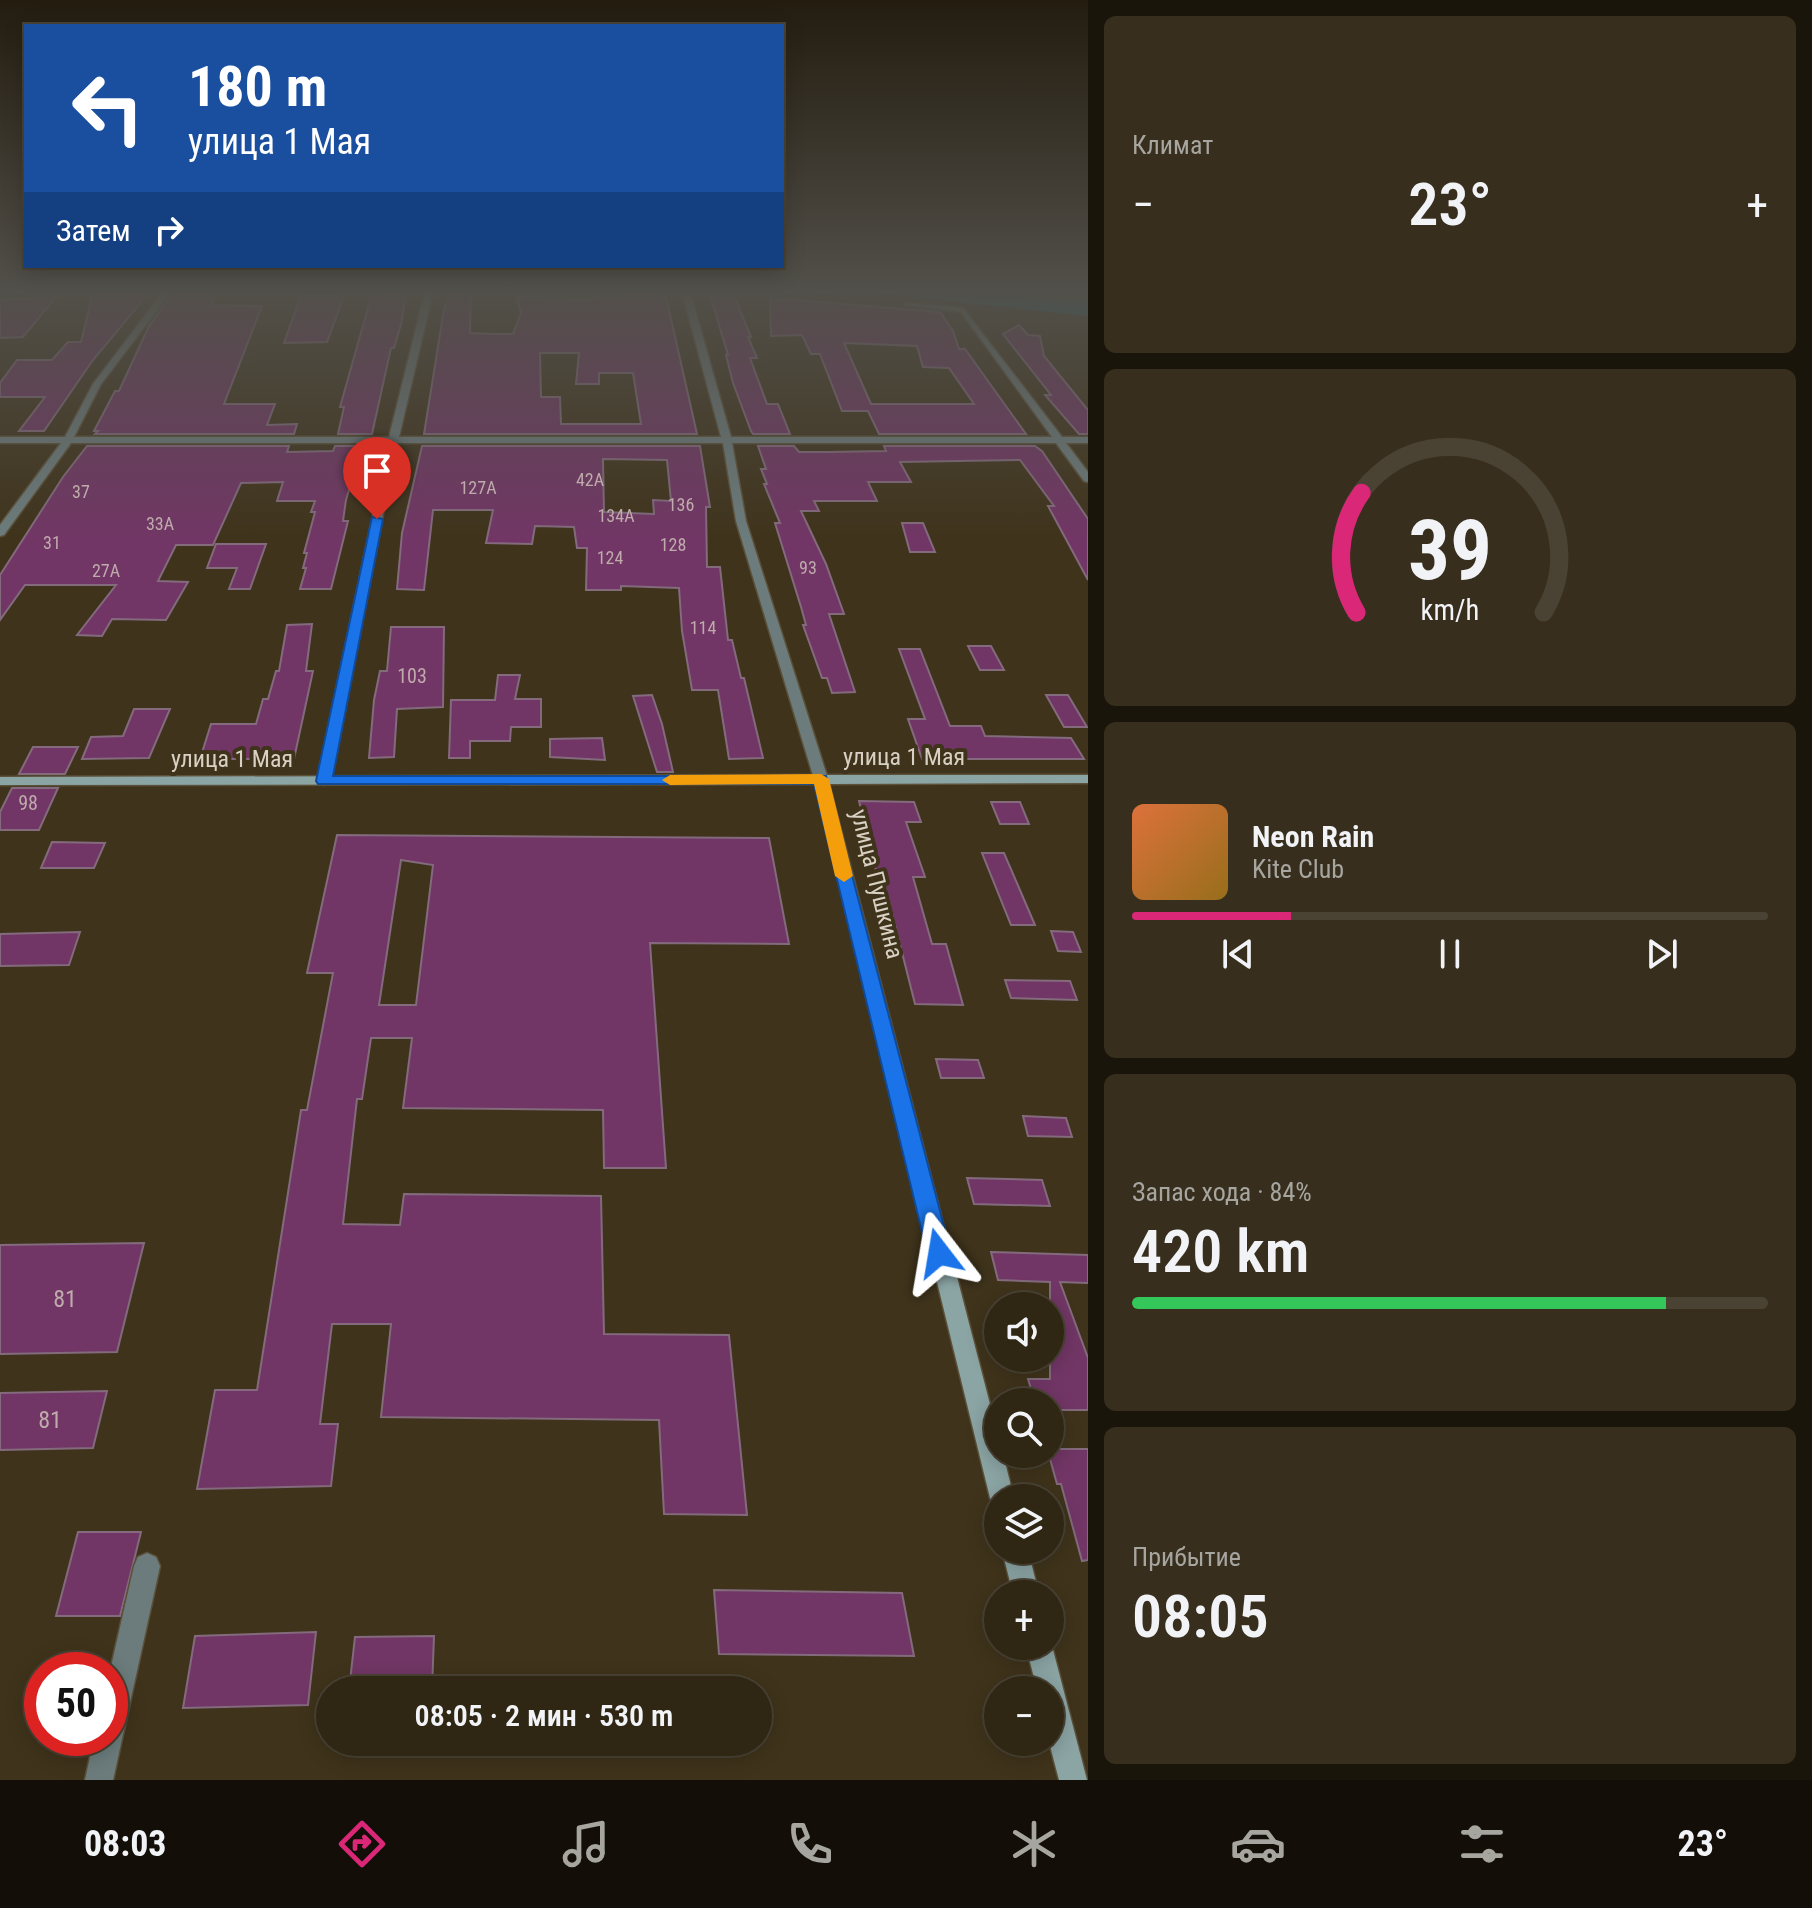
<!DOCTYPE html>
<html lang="ru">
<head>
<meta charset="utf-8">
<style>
  :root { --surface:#2f2614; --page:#372e1d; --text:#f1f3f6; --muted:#a7a5a0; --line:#4a4334; --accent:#db2777 }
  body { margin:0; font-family:"Roboto Condensed",sans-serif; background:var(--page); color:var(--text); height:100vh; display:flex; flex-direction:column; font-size:30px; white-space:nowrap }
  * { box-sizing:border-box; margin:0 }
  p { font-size:26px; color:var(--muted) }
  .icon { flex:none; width:44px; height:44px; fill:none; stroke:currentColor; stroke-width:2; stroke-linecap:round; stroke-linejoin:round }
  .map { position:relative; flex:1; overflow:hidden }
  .drawer { display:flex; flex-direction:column; gap:16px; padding:16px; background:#1a150b; width:724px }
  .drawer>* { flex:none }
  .banner { position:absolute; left:24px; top:24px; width:760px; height:244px; border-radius:0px; box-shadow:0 4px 20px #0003,0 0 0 2px var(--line); background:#1a4fa0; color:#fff; overflow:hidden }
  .controls { position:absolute; left:984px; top:1292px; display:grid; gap:16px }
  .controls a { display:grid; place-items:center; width:80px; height:80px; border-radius:50%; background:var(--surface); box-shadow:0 4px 20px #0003,0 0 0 2px var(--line); font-size:40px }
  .speed { position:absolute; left:24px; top:1652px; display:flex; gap:16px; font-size:40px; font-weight:700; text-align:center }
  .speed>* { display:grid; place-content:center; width:104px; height:104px; border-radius:50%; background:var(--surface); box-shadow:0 4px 20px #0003,0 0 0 2px var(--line); line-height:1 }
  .speed .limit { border:12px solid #d22; background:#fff; color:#111 }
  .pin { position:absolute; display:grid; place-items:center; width:68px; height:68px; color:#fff; margin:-82px -34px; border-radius:50% 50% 50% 0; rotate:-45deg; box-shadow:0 0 8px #0007 }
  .pin .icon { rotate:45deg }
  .me { position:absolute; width:88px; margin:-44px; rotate:346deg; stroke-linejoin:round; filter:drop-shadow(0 0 6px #0008) }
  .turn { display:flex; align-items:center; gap:28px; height:168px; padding:0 32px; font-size:36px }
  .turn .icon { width:104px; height:104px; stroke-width:2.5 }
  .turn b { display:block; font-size:56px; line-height:68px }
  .then { display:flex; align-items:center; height:76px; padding:0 32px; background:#0003; gap:16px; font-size:30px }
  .big { font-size:60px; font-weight:600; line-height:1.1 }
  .drawer .card { flex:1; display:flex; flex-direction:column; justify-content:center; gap:12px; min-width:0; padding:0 28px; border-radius:12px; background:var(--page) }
  .drawer .dial { align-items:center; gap:0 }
  .dial svg { height:208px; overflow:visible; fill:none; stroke:var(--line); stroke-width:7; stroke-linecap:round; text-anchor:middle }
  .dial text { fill:var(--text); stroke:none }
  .song { display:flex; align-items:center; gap:24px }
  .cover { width:96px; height:96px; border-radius:12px; background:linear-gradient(135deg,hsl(20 70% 55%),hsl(40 70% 35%)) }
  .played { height:8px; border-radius:4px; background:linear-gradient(90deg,var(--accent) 25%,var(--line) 25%) }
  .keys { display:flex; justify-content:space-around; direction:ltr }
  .heat { display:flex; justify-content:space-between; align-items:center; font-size:44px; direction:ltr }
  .charge { height:12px; border-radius:6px; background:linear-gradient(90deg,#34c759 84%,var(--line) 0) }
  .trip { position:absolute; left:316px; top:1676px; width:456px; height:80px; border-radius:40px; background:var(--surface); box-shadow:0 4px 20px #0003,0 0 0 2px var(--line); font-weight:600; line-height:80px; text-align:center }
  .dock { display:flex; height:128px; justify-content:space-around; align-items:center; background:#130f08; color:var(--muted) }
  .dock .icon { width:56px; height:56px }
  .dock .on { color:var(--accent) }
  .dock b { font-size:36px; color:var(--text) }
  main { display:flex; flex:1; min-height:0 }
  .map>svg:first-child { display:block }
  .green { fill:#2c694c }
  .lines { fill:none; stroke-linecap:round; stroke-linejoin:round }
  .river { fill:#0e6d80; fill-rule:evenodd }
  .building { fill:#713665; stroke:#836a7d; stroke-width:2; fill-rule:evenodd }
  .minor-casing { stroke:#5b5039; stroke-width:3 }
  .secondary-casing { stroke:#5b5039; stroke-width:3 }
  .minor { fill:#6c7c7c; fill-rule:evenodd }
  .secondary { fill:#8ba4a4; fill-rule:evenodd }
  .route { fill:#1a73e8; stroke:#114b97; stroke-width:2 }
  .slow { fill:#f59e0b }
  .labels { text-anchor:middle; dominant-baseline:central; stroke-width:8; stroke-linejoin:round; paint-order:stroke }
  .far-number-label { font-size:18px; fill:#bfabac }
  .number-label { font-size:20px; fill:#bfabac }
  .street-label { font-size:24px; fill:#d9d2c4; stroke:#3f331b }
  .near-number-label { font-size:24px; fill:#bfabac }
</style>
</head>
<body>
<main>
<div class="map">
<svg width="1088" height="1780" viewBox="0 0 1088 1780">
  <rect width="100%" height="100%" fill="#3f331b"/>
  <path class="green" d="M910 288H1006L1088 297V306Z"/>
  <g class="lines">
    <path class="river" d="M874 288H943L1088 304V316L884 294Z"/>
  </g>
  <g class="building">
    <path d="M127 288H153L93 360 44 431H19L45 397H0V383L17 360H52L68 342H81L93 293 124 292Z"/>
    <path d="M177 288H207L204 292H219L211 305 262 306 224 404H275L267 425 297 424 294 434H95L98 431H94L115 391H119L149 326Z"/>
    <path d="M451 288H471L470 333 495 334H513L521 313 516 297 594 299 593 296H615L617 288H664L697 434H424L444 309ZM540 353H579L576 384H599V373H633L641 424H561L560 397H541Z"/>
    <path d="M708 288H731L751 337H748L757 358H750L767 404H778L790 434H753L751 431 733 383 726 355H728Z"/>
    <path d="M373 290 406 291 402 321 394 348H391L372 434H338L344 407H340Z"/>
    <path d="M37 291H61L23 337 0 338V299H31Z"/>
    <path d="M301 295 344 296 327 342 284 343Z"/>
    <path d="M770 298 940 312 953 331 959 349H965L1026 434H879L868 411H842L820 354H811L802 335 771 336ZM844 343 917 346 923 367 949 368 974 404H871Z"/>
    <path d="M1019 325 1028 335 1040 336 1044 356 1088 410V434H1079L1045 395H1051L1003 334Z"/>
    <path d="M87 446H289L287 452 333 451 335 446H369L367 457H359L346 500 343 521H348L331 589H300L306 568H303L307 553H304L315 512H311L315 501H277L283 482 241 483 213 545H176L158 581 188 582 166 620 112 619 102 636 77 635 116 585H25L0 620V575L63 477Z"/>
    <path d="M422 446H700L710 507H706L707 567H720L728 640H732L741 678H744L763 758 729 759 718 690H692L682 631 679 588 621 586V590H586L587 548H577L574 527 535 526 532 544 486 543 493 510H433L424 590 397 589 402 533ZM603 459 667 460 671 501 653 500 654 514 604 512Z"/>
    <path d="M758 446H794L799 452H827L886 451 884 446H1035L1042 451 1088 519V580L1048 506H1054L1020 460 900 462 911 482H868L877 501H814L819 511H801L826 564 844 614H829L855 692 832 693 827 678H822L803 625H806L801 607 775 523H780L764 484H767L761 469H766Z"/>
    <path d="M902 523H923L935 552H910Z"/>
    <path d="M216 544H266L250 589H229L237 568H207Z"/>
    <path d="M312 624 306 671H313L294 759H200L211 724H256L263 699H268L276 671H279L287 625Z"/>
    <path d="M391 627H444L443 707 397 709 394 757 369 758 374 700 380 671H387Z"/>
    <path d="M968 646H991L1004 670H980Z"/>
    <path d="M899 649H920L950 726H981L985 736 1071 738 1084 759H922L908 719H925Z"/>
    <path d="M498 675H520L515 699H541V727H511L510 741H470V758H449L451 700H495Z"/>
    <path d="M652 695 662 724 673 772H657L633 696Z"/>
    <path d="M1046 695H1068L1087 727H1064Z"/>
    <path d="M134 709H170L149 758 82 759 91 737 123 736Z"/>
    <path d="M602 738 605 760 550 757V739Z"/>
    <path d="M33 747H78L65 774H19Z"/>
    <path d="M12 788H58L39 830H0V812Z"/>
    <path d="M859 801 914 802 921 822H906L925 877H913L932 944H946L963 1005 915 1004 883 877H878L872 857Z"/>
    <path d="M991 802H1020L1029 824H1000Z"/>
    <path d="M337 835 769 838 789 944 650 943 666 1168H604L603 1110 403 1108 412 1038H371L362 1099H357L343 1224 400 1225 404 1194 601 1196 604 1334 729 1335 747 1515 664 1514 659 1420 381 1417 391 1324H332L320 1424H338L331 1486 197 1489 215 1390H257L301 1110H307L333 973H307ZM401 860 433 865 416 1005H379Z"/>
    <path d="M52 842 105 843 94 868H41Z"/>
    <path d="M982 853H1004L1035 925H1011Z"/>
    <path d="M1051 931 1073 932 1081 952 1058 951Z"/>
    <path d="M80 932 69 965 0 966V934Z"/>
    <path d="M1005 980 1070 981 1077 1000 1011 998Z"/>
    <path d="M936 1059 978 1060 984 1078H941Z"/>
    <path d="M1023 1116 1066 1118 1072 1137 1028 1136Z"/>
    <path d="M967 1178 1042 1180 1050 1206 974 1204Z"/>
    <path d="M144 1243 117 1352 0 1354V1245Z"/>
    <path d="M991 1252 1088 1255V1283L1060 1282 1088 1358V1410H1050V1402H1035L1028 1379H1050V1282L998 1280Z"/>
    <path d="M107 1391 93 1448 0 1450V1393Z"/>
    <path d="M1050 1449H1088V1560L1082 1561 1061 1484H1057L1050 1459Z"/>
    <path d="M78 1532H141L120 1616H56Z"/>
    <path d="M714 1590 902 1593 914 1656 719 1654Z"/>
    <path d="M316 1632 308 1705 183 1708 195 1636Z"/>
    <path d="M434 1636 432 1690H349L355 1637Z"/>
  </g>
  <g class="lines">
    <g class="minor-casing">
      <g id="minor">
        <path d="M166 288H174L101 384 74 437H389L426 288H434L399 437H721L681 288H689L731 437H1052L961 312 904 305 908 303 963 308 1062 437H1088V443H1066L1088 472V482L1084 481 1056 443H732L746 521 828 779 821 783 814 779 736 521 723 443H397L331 781 324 785 317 781 388 443H71L4 535 0 536V525L61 443H0V437H65L93 384Z"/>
        <path d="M797 288H823L838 292 834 294Z"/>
        <path d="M1039 288 1088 291V295L1043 290Z"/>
        <path d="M147 1553 156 1557 160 1566 113 1780H85L94 1738H110V1671L134 1566 138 1557Z"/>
      </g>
    </g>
    <g class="secondary-casing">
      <g id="secondary">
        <path d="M819 775H1088V783L829 784 998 1435V1454H1003L1014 1498H998V1508L993 1506 990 1498 815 784 0 785V777Z"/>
        <path d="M1002 1550H1028L1039 1594H1013Z"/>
        <path d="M1050 1640 1052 1646 1087 1780H1059L1049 1742 1050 1690H1037L1026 1646H1050Z"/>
      </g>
    </g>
    <use href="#minor" class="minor"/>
    <use href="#secondary" class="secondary"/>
  </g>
  <linearGradient id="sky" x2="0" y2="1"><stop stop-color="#231c0f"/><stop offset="0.54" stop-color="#52504a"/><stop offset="1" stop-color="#52504a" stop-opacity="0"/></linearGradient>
  <rect width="1088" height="538" fill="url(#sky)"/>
  <path class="route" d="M372 517 383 519 333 776H826L951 1253 948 1260 939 1262 931 1260 927 1253 814 784H318L316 781Z"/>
  <path class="slow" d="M821 774 829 779 853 876 844 882 835 876 814 784 670 785 662 780 670 775Z"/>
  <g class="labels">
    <g class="far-number-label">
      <text x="590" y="479">42А</text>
      <text x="478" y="487">127А</text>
      <text x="81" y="491">37</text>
      <text x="681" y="504">136</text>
      <text x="616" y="515">134А</text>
      <text x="160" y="523">33А</text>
      <text x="52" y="542">31</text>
      <text x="673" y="544">128</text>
      <text x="610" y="557">124</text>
      <text x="808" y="567">93</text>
      <text x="106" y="570">27А</text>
      <text x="703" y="627">114</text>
    </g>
    <g class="number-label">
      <text x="412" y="676">103</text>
      <text x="28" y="803">98</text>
    </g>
    <g class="street-label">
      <text x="904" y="757">улица 1 Мая</text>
      <text x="232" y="759">улица 1 Мая</text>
      <text transform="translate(877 884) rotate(76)">улица Пушкина</text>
    </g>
    <g class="near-number-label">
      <text x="65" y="1299">81</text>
      <text x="50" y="1420">81</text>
    </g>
  </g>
</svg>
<div class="controls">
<a><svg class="icon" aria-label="sound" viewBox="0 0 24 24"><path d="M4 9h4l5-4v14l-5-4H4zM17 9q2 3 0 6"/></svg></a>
<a><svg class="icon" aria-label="search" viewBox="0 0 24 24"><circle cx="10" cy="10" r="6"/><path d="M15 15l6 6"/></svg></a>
<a><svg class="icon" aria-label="layers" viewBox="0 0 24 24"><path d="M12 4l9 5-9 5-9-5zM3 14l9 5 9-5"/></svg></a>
<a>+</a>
<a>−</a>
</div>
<div class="speed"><div class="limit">50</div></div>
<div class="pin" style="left:377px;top:519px;background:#d93025"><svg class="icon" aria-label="arrive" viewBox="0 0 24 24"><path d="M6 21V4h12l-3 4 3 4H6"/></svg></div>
<svg class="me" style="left:939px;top:1253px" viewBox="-20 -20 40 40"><path d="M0-17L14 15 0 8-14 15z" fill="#1a73e8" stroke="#fff" stroke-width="4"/></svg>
<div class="trip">08:05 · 2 мин · 530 m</div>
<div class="banner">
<div class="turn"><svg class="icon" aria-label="left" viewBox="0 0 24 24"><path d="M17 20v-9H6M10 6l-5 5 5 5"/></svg><div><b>180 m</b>улица 1 Мая</div></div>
<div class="then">Затем<svg class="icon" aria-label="right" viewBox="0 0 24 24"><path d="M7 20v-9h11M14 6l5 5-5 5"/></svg></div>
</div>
</div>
<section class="drawer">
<div class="card"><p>Климат</p>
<div class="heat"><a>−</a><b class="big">23°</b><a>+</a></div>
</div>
<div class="card dial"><svg viewBox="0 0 100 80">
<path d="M14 69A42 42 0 1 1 86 69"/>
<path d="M14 69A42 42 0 0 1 16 23" stroke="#db2777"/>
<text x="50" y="56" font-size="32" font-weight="700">39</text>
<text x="50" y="72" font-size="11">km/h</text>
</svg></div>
<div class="card">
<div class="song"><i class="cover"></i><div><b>Neon Rain</b><p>Kite Club</p></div></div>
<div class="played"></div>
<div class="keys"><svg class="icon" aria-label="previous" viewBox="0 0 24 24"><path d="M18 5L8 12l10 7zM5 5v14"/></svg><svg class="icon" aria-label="pause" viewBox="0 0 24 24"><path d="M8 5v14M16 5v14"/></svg><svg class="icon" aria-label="next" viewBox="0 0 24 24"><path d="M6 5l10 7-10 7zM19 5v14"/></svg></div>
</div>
<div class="card"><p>Запас хода · 84%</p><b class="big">420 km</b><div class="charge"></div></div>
<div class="card"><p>Прибытие</p><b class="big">08:05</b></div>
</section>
</main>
<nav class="dock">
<b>08:03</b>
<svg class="icon on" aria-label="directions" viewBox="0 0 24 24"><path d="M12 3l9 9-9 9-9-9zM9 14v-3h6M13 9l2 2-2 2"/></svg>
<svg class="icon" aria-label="music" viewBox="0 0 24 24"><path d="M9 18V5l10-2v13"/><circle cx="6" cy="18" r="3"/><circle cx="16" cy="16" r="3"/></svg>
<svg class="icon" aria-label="phone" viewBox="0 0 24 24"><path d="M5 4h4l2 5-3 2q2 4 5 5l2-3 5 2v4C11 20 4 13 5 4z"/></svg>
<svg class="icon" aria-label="climate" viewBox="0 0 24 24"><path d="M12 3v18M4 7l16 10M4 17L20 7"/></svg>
<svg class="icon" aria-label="car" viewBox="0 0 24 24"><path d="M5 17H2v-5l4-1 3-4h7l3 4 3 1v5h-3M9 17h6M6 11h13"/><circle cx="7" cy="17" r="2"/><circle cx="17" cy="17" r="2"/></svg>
<svg class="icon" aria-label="filters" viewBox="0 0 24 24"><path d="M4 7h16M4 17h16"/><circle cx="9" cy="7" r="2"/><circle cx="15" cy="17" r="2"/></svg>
<b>23°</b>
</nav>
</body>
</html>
